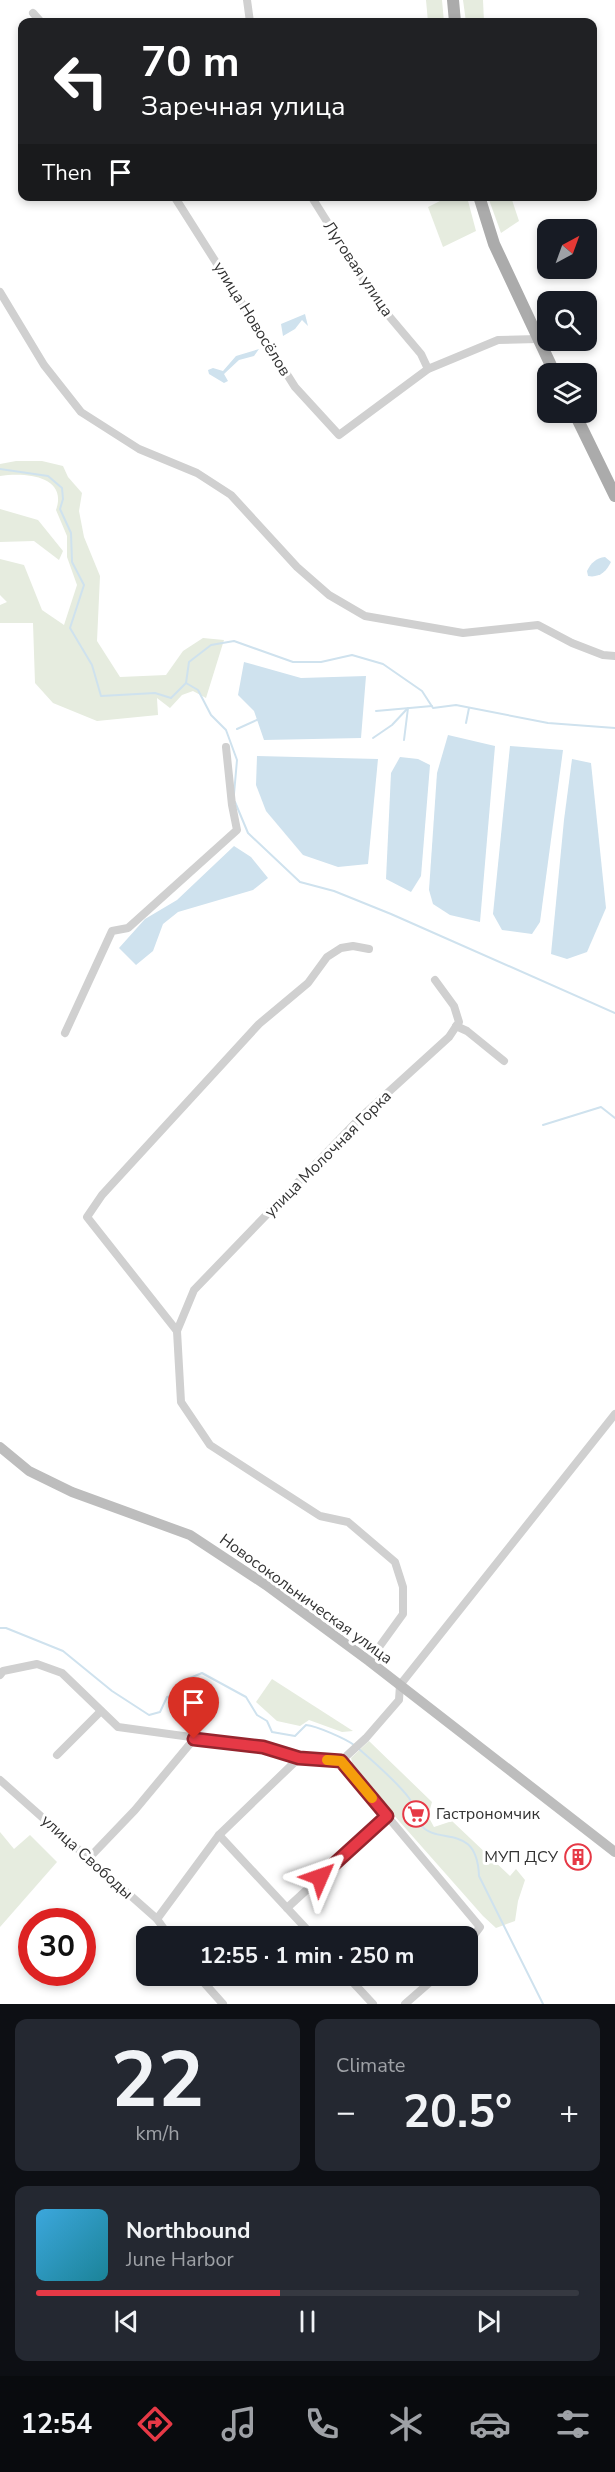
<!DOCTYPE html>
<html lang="en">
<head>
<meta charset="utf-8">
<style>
  :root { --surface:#171b24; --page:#242831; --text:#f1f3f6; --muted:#9ea1a6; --line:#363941; --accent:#e63946 }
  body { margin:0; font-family:"Nunito Sans",sans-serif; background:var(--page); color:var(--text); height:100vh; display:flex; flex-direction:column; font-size:22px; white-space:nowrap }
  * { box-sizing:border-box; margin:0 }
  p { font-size:20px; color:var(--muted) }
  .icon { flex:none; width:33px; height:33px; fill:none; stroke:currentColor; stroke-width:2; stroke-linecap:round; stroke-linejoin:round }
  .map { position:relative; height:2004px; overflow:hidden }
  .sheet { display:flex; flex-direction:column; gap:15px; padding:15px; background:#0d0f14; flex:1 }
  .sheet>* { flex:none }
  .hud { position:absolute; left:18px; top:18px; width:579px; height:183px; border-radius:12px; box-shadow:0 3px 9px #0003; background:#202124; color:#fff; overflow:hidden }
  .needle { width:39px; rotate:41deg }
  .buttons { position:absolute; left:537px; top:219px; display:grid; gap:12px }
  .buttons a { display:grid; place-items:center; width:60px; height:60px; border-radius:12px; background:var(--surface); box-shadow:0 3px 9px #0003; font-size:30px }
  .speed { position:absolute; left:18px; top:1908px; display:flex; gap:12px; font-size:30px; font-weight:700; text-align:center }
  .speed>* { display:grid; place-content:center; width:78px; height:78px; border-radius:50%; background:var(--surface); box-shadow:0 3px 9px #0003; line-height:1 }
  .speed .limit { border:9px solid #d22; background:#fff; color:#111 }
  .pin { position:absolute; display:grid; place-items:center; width:51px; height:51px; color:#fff; margin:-62px -26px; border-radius:50% 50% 50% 0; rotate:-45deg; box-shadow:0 0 6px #0007 }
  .pin .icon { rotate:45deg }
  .me { position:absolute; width:66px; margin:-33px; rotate:47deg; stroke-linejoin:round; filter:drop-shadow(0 0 4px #0008) }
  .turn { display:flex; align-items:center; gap:21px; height:126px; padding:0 24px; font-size:27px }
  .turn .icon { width:78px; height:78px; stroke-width:2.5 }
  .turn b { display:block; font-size:42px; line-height:51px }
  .then { display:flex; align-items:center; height:57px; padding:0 24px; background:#0003; gap:12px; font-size:22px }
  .big { font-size:45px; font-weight:700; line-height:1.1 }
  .sheet .card { flex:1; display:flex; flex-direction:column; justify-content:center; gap:9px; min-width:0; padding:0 21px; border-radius:12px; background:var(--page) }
  .sheet .dial { align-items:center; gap:0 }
  .dial b { font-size:78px; line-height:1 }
  .song { display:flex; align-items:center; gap:18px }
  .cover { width:72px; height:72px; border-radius:9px; background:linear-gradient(135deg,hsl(200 70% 55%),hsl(190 70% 35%)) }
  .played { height:6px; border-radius:3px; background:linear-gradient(90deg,var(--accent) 45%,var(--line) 45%) }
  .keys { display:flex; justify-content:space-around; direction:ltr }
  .heat { display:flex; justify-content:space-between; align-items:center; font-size:33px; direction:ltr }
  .sheet .tiles { flex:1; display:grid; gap:15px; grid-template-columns:1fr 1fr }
  .card:last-child { grid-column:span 2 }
  .trip { position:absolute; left:136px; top:1926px; width:342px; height:60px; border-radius:12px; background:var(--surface); box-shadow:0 3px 9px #0003; font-weight:700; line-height:60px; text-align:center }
  .tab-bar { display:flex; height:96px; justify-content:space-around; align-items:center; background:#090b0e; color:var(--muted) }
  .tab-bar .icon { width:42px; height:42px }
  .tab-bar .selected { color:var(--accent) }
  .tab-bar b { font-size:27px; color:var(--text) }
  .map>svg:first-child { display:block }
  .green { fill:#e6ecdf }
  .water { fill:#cfe2ee }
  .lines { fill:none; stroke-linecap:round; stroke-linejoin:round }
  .stream { stroke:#cfe2ee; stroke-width:2 }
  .street { stroke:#d0d0d0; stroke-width:8 }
  .secondary { stroke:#bdbdbd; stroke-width:10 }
  .primary { stroke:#ababab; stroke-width:12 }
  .route-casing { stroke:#96252e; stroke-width:15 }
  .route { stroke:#e63946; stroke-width:10 }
  .slow { stroke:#f59e0b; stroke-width:10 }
  .labels { text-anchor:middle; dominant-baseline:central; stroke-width:6; stroke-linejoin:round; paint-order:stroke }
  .street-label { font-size:16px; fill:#333; stroke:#fff }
  .poi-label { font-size:16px; fill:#333; stroke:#fff; text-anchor:start }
</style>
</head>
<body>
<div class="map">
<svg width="615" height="2004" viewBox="0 0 615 2004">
  <rect width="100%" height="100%" fill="#fff"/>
  <g class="green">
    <path d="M426 0H442L444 22H428Z"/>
    <path d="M463 0H483L484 22H466Z"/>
    <path d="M440 197H467L476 231 443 247 428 207 440 201Z"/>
    <path d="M488 197H511L519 221 501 233Z"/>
    <path d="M16 461H42L63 466 68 477 82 493 79 511 84 537 100 576 97 641 120 677 166 675 183 651 203 638 224 640 206 698 193 691 182 695 170 708 157 698 158 715 97 721 53 703 35 683 33 623H0V605L7 602 0 595V559L24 565 42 610 64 625 77 585 67 557V536L56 510C68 476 26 472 0 476V464Z"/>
    <path d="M0 509 38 520 63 551 59 560 34 541 0 542Z"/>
    <path d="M272 1679 353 1731 342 1732 309 1720 300 1726 277 1721 256 1702Z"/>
    <path d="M369 1741 432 1802 428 1816 434 1827 452 1821 510 1876 516 1869 525 1880 518 1901 515 1921 496 1928 483 1916 354 1770 351 1758Z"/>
    <path d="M0 1832 14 1849 30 1835 57 1862 0 1927Z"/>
  </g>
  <g class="water">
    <path d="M305 314 308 326 302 320 295 329 283 336 281 324Z"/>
    <path d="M259 349 254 356 239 360 224 374 228 381 224 383 209 374 208 370 213 368 223 371 236 356Z"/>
    <path d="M605 557 611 562C606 572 599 578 588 576L587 571C591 563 596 558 605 557Z"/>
    <path d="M244 662 301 678 366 676 361 738 264 740 254 711 238 695Z"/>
    <path d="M448 735 495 746 480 922 450 915 433 904 429 890 437 773Z"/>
    <path d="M510 746 563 750 540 922 532 934 502 930 493 914Z"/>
    <path d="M257 756 378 759 368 864 338 867 303 855 266 811 256 785Z"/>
    <path d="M400 757 418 759 430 765 421 876 411 892 386 879 391 773Z"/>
    <path d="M572 759 591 763 606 908 587 952 567 959 551 954 564 820Z"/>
    <path d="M234 846 251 857 268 878 253 890 178 912 163 924 153 951 136 965 119 948 145 919 177 900Z"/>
  </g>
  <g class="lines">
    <g class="stream">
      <path d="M0 469 48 476 62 488 63 499 60 509 71 533 72 562 84 585 70 628 92 665 101 696 155 693 171 698 186 683 189 662 211 645 234 641 293 662H321L352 655 383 664 422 691 433 708 456 705 548 723 615 728"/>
      <path d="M186 683 198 690 211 715 226 730 237 760 234 794"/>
      <path d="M376 711 432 706"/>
      <path d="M466 723 469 708"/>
      <path d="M237 729 259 719"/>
      <path d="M373 738 392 725 407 709"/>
      <path d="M404 740 408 708"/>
      <path d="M235 802 248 833 300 882 334 891 391 914 615 1013"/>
      <path d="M543 1125 601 1107 615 1118"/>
      <path d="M0 1628H6L63 1651 112 1691 149 1715 160 1712 167 1697 178 1694 190 1678 202 1673 246 1697 257 1715 267 1721 272 1732 295 1736 306 1725C317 1726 346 1739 354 1745"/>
      <path d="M359 1749C374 1762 397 1782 409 1798 414 1805 414 1816 420 1824 437 1847 477 1821 479 1876L543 2004"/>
    </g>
    <g class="street">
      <path d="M247 0 250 22"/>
      <path d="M33 13 41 22"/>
      <path d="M174 196 295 387 339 435 428 369 498 340 538 339"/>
      <path d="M311 196 378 303 421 354 428 369"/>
      <path d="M0 292 44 365 81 412 139 449 197 473 231 495 297 567 329 595 365 616 463 633 538 625 572 643 603 655 615 656"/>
      <path d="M456 1026 467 1031 504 1061"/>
      <path d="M65 1033 112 931 128 928 237 830 232 805 226 747"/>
      <path d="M177 1331 194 1290 360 1118 449 1037 459 1022 454 1006 435 980"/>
      <path d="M369 1661 403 1614V1587L395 1562 348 1522 320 1516 210 1445 181 1402 177 1331 87 1217 102 1195 259 1024 308 983 327 957 341 948 353 946 369 949"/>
      <path d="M0 1675 3 1671 37 1664 62 1673 118 1727 263 1747 299 1758 341 1761 480 1927 468 1943"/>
      <path d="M57 1755 101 1711"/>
      <path d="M341 1761 366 1738 399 1700 400 1685 615 1414"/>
      <path d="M0 1780 157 1919 169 1936"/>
      <path d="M219 1835 313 1936"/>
      <path d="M89 1858 135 1810 194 1739"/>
      <path d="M287 1908 387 1816"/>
      <path d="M157 1919 219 1835 299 1758"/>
      <path d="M198 1976 223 2004"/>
      <path d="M347 1976 373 2004"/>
      <path d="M405 2004 437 1976"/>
    </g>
    <path class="secondary" d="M0 1447 29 1471 72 1492 190 1535 266 1585 369 1661 615 1852"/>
    <g class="primary">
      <path d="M453 0 455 22"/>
      <path d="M479 196 494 244 555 374"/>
      <path d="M574 412 615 496"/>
    </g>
  </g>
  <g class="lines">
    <g class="route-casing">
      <path id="route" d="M194 1739 263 1747 299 1758 341 1761 387 1816 320 1877"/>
    </g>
    <use href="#route" class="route"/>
    <path class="slow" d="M327 1760 341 1761 372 1798"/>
  </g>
  <defs>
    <g id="supermarket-ring" transform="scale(1.35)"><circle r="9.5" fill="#fff" stroke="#e63946" stroke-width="1.5"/><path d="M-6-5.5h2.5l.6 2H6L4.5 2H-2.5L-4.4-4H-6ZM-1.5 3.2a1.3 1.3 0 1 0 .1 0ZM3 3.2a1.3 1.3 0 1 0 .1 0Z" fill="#e63946"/></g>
    <g id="building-ring" transform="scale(1.35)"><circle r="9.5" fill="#fff" stroke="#e63946" stroke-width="1.5"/><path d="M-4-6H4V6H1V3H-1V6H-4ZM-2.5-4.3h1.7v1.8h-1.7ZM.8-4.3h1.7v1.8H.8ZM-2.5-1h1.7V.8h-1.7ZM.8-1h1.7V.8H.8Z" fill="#e63946"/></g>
  </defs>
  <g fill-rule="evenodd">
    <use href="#supermarket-ring" x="416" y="1814"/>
    <use href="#building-ring" x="578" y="1857"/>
  </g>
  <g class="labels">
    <g class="street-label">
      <text transform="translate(358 269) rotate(56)">Луговая улица</text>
      <text transform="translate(252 319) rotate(58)">улица Новосёлов</text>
      <text transform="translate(328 1154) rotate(-45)">улица Молочная Горка</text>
      <text transform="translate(306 1599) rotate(36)">Новосокольническая улица</text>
      <text transform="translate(87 1857) rotate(42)">улица Свободы</text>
    </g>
    <g class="poi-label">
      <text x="436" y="1814">Гастрономчик</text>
      <text x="558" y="1857" text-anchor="end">МУП ДСУ</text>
    </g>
  </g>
</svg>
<div class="buttons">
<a><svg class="needle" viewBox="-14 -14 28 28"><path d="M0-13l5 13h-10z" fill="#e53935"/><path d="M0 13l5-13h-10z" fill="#9ea1a6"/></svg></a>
<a><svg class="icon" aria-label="search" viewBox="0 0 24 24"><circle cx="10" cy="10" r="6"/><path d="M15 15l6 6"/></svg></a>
<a><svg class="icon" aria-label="layers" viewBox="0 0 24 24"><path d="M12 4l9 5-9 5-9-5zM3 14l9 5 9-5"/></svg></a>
</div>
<div class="speed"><div class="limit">30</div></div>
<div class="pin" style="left:194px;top:1739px;background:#d93025"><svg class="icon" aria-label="arrive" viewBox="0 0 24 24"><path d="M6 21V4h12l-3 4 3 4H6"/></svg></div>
<svg class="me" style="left:320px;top:1877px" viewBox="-20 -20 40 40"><path d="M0-17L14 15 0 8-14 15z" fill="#e63946" stroke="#fff" stroke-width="4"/></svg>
<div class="trip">12:55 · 1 min · 250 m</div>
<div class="hud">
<div class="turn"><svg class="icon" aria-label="left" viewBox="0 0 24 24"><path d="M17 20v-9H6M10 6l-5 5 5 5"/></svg><div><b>70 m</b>Заречная улица</div></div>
<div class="then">Then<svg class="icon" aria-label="arrive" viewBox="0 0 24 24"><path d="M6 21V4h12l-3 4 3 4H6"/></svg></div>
</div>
</div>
<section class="sheet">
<div class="tiles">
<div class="card dial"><b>22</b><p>km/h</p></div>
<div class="card"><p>Climate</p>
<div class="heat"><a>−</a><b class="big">20.5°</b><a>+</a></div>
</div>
<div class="card">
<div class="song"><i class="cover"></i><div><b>Northbound</b><p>June Harbor</p></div></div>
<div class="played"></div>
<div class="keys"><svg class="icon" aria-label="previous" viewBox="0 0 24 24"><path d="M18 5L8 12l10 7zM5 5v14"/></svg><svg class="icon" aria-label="pause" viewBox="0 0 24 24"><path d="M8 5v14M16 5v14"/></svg><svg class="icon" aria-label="next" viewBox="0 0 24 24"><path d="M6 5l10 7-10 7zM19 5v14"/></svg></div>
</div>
</div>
</section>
<nav class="tab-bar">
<b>12:54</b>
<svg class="icon selected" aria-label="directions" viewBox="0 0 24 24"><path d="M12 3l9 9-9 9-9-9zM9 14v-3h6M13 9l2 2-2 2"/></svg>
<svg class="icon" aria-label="music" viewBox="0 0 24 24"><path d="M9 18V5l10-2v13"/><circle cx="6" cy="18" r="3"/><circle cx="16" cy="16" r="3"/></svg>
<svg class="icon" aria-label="phone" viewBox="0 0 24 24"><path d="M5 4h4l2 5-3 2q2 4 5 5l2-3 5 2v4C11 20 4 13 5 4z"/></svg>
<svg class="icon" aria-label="climate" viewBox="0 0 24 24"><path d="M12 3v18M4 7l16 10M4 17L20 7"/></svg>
<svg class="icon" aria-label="car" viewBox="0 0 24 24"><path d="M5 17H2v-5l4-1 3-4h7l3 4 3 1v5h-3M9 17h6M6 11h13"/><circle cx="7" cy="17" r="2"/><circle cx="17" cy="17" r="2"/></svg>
<svg class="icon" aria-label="filters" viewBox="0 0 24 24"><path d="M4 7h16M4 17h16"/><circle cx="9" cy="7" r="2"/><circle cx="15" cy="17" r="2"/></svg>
</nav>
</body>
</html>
